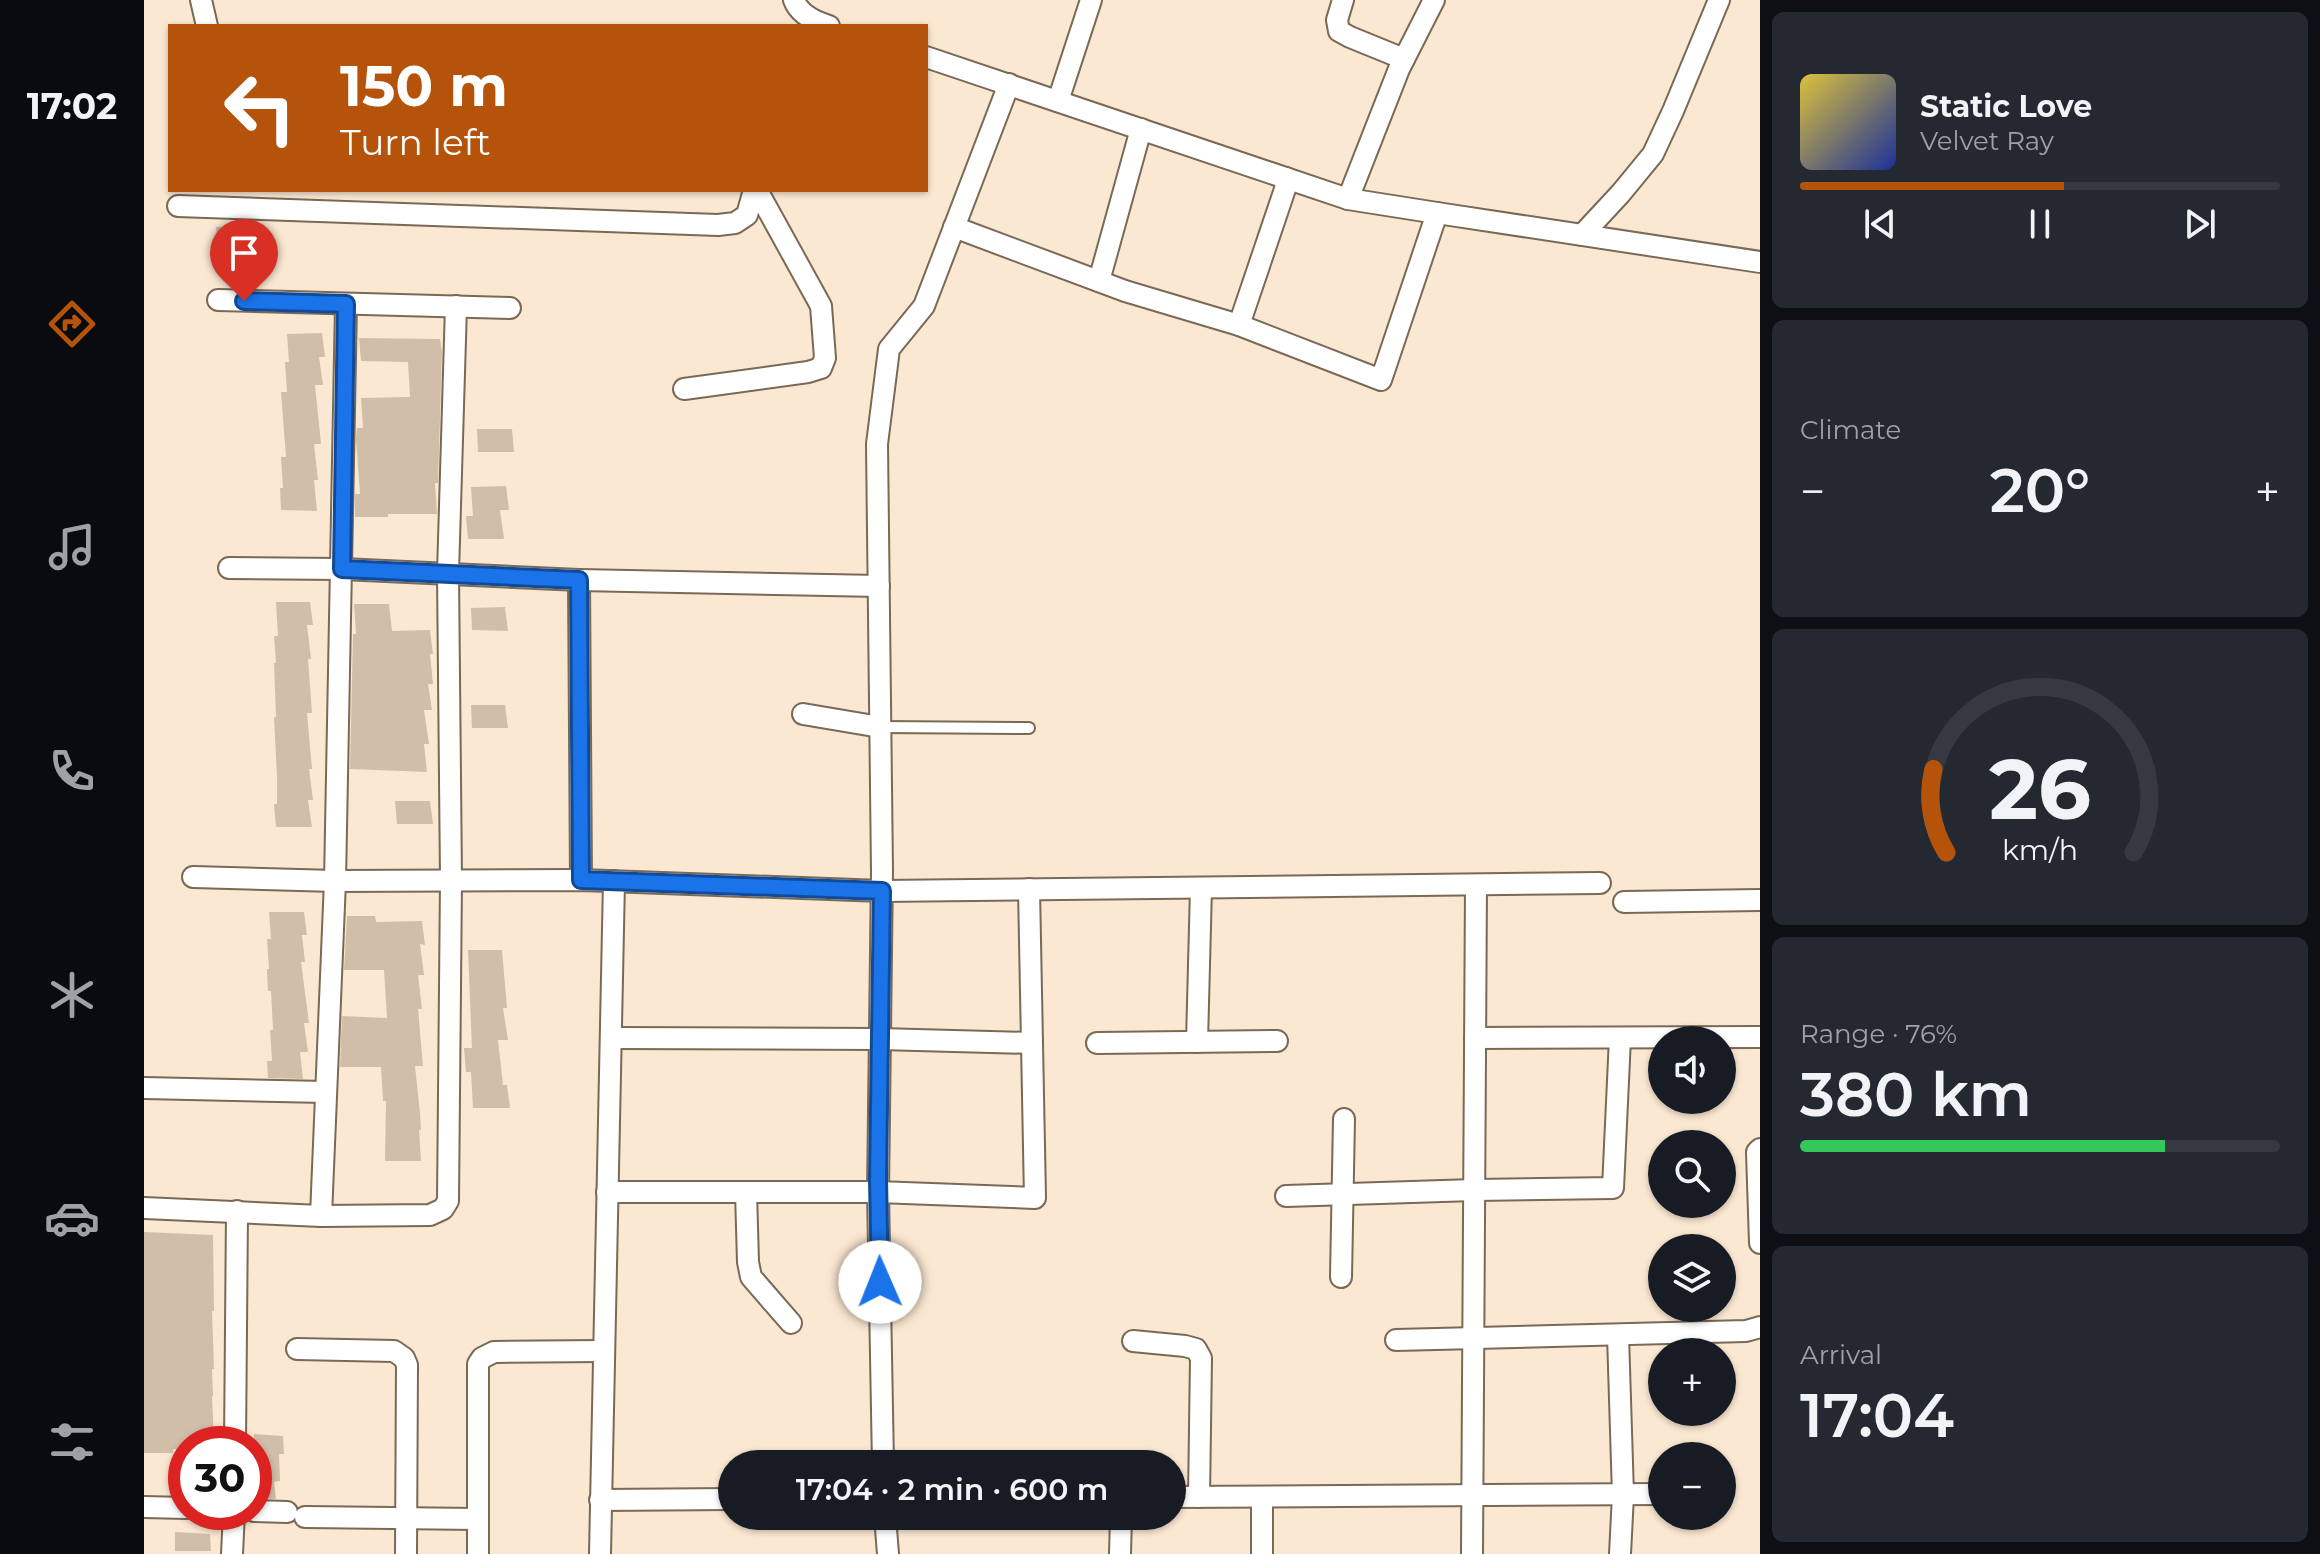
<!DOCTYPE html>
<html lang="en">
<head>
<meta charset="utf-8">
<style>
  :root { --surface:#171b24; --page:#242831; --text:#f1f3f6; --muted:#9ea1a6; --line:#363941; --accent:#b45309 }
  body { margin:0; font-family:Montserrat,sans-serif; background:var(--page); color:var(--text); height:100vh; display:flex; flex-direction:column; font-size:30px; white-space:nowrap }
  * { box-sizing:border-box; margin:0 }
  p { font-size:26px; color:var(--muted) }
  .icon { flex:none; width:44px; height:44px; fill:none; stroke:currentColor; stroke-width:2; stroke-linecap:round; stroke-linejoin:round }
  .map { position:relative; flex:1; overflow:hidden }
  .panel { display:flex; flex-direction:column; gap:12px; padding:12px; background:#0d0f14; width:560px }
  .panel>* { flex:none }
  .banner { position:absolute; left:24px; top:24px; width:760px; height:168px; border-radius:0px; box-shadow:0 2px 6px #0004; background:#b45309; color:#fff; overflow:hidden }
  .controls { position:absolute; left:1504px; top:1026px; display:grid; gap:16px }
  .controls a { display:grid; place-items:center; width:88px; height:88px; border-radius:50%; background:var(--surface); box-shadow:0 2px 6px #0004; font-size:40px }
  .speed { position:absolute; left:24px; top:1426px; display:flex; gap:16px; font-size:40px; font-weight:700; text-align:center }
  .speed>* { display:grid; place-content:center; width:104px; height:104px; border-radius:50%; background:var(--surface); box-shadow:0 2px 6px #0004; line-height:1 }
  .speed .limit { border:12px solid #d22; background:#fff; color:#111 }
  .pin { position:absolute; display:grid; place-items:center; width:68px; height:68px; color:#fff; margin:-82px -34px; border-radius:50% 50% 50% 0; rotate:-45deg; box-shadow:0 0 8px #0007 }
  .pin .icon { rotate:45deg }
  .me { position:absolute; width:88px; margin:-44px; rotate:359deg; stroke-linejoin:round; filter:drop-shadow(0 0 6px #0008) }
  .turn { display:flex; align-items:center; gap:28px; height:168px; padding:0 40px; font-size:36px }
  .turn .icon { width:104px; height:104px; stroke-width:2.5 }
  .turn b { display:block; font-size:56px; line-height:68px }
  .big { font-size:60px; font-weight:600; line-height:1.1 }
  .panel .card { flex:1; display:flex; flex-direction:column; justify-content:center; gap:12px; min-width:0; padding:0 28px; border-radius:12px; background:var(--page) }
  .panel .dial { align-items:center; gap:0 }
  .dial svg { height:208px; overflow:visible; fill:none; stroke:var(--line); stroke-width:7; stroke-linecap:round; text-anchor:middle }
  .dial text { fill:var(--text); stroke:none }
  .song { display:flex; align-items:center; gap:24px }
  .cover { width:96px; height:96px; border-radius:12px; background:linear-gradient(135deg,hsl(50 70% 55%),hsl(230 70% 35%)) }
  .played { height:8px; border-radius:4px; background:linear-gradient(90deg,var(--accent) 55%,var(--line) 55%) }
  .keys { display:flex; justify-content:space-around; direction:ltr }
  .heat { display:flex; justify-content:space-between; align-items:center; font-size:44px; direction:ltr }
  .charge { height:12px; border-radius:6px; background:linear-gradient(90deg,#34c759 76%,var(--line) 0) }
  .trip { position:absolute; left:574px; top:1450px; width:468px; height:80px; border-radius:40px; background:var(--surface); box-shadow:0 2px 6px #0004; font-weight:600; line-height:80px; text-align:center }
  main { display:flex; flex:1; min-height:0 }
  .menu { display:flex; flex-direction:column; width:144px; justify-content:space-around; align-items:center; background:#090b0e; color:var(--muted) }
  .menu .icon { width:56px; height:56px }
  .menu .active { color:var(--accent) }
  .menu b { font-size:36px; color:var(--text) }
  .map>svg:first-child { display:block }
  .building { fill:#d1bea9 }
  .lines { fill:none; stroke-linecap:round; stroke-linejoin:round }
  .lane-casing { stroke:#796955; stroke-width:14 }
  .street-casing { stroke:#796955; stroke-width:24 }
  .lane { stroke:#fff; stroke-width:10 }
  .street { stroke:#fff; stroke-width:20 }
  .route-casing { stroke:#114b97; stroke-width:20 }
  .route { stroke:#1a73e8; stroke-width:14 }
</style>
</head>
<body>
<main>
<nav class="menu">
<b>17:02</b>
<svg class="icon active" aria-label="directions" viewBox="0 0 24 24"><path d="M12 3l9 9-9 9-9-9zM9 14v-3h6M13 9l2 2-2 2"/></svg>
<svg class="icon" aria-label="music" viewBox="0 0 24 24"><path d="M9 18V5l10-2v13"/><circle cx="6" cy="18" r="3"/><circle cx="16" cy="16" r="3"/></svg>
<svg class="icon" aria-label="phone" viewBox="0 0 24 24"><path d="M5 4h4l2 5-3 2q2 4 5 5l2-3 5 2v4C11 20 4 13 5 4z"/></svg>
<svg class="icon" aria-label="climate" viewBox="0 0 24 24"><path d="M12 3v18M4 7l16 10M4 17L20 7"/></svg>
<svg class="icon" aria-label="car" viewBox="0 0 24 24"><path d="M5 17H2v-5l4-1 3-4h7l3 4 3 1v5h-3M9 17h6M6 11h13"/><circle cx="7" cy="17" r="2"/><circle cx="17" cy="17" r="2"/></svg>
<svg class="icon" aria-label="filters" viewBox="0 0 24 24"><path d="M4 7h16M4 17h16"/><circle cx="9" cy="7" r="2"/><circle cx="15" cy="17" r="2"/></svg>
</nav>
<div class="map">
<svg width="1616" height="1554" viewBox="0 0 1616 1554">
  <rect width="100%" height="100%" fill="#fbe8d2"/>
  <g class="building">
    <path d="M102 226 101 252 74 250 72 227Z"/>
    <path d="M178 333 181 357H175L179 385H171L177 444H170L174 480H170L173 511 137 510 136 488H139L137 457H142L137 392H143L141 362H145L143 334Z"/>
    <path d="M215 338 296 339 298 351 294 483H291L293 514H244V517H211V494H216L212 439 213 428H219L217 398 266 397 264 362 217 361Z"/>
    <path d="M333 429H368L370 452H334Z"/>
    <path d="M362 486 365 510H356L360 539H324L322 516H329L327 487Z"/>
    <path d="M132 602H166L169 625H163L167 659H164L168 713H163L168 769H165L169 800H164L168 827H132L130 804H133V777L130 717H132L130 663H132L130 636H134Z"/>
    <path d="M210 604H245L248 631 286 630 289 654H286L289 684H284L288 710H280L285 744H280L283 772 206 769 209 634H212Z"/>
    <path d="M361 607 364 631 328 630 327 608Z"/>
    <path d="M327 705H361L364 728H328Z"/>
    <path d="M251 801H286L289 824H253Z"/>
    <path d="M125 912H160L163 935H158L161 962H157L165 1023H160L164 1052H156L159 1079 124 1078 123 1061H128L126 1030H129L127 991H124L123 969H125L123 939H127Z"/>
    <path d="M203 916H231L232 922 278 921 281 945 276 944 280 975H274L278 1009H274L279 1066H271L276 1113 277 1130H275L277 1161H241L242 1101H239L237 1067H196L198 1016 243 1018 240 970H200Z"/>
    <path d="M324 950H358L363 1008H359L364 1040H354L359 1085H363L366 1108H329L327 1072H322L320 1048H328Z"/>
    <path d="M0 1232 69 1235 70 1311H68L70 1369H68L69 1396H68L70 1444H42V1449H29V1453H0Z"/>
    <path d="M110 1434 139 1436 140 1454H135L136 1481 130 1482 132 1499 110 1498Z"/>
    <path d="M31 1532 66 1534 67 1551H31Z"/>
  </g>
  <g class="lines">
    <g class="lane-casing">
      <path id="lane" d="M736 727 885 728"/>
    </g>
    <g class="street-casing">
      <g id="street">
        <path d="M57 0 63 26"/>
        <path d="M650 0C655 14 672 22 685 26"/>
        <path d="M1199 0 1193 20 1195 31 1206 37 1260 59"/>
        <path d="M782 57 1204 199 1255 69 1290 0"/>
        <path d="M914 101 947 0"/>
        <path d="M1204 199 1293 213"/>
        <path d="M34 206 574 225 591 223 603 215 610 190"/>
        <path d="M810 227 981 291 1095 325 1237 380 1293 213 1616 262"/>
        <path d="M1438 235 1477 193 1509 154 1529 111 1575 0"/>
        <path d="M955 281 997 129"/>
        <path d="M74 300 366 308"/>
        <path d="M1095 325 1141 189 1142 178"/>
        <path d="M540 389 664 372 677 368 681 358 677 306 613 190"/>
        <path d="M85 568 198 569 435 580 437 880"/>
        <path d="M435 580 735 586"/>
        <path d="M659 714 736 727"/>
        <path d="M49 877 191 881 437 880 738 891 1456 883"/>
        <path d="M1480 902 1616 900"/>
        <path d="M467 1038 736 1039 888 1043"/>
        <path d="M1331 1038 1616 1037"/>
        <path d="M1053 1042 1057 888"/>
        <path d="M953 1043 1133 1041"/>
        <path d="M0 1088 181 1092"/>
        <path d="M1616 1149 1613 1152 1616 1243"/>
        <path d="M463 1192H734L891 1198 885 889"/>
        <path d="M602 1192 604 1262 607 1277 647 1323"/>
        <path d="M1142 1196 1330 1190 1469 1188 1476 1038"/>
        <path d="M0 1208 177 1216 286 1215 299 1209 304 1201 307 880 304 573 312 306"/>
        <path d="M177 1216 191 881 202 304"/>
        <path d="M1197 1277 1200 1119"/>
        <path d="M1474 1335 1479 1495 1476 1554"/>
        <path d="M1252 1340 1602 1331 1616 1327"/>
        <path d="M989 1341 1041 1346 1052 1349 1057 1358 1055 1497"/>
        <path d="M153 1349 250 1351 260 1358 263 1365 262 1554"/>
        <path d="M91 1444 93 1211"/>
        <path d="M739 1464 734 1192 738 872 733 444 745 349 780 306 865 84"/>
        <path d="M1028 1497 1518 1494"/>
        <path d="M456 1500 588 1499"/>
        <path d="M0 1507 42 1508"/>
        <path d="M110 1511 143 1512"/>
        <path d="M741 1516 744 1554"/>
        <path d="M161 1517 334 1519"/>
        <path d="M88 1554 90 1512"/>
        <path d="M334 1554V1364L338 1358 350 1352 459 1351"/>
        <path d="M456 1554 470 881"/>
        <path d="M976 1554 977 1516"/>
        <path d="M1118 1554V1497"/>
        <path d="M1328 1554 1332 885"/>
      </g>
    </g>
    <use href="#lane" class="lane"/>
    <use href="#street" class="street"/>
  </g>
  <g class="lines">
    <g class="route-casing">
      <path id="route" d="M100 301 202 304 198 569 435 580 437 880 738 891 734 1179 736 1282"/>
    </g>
    <use href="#route" class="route"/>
  </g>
</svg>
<div class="controls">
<a><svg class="icon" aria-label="sound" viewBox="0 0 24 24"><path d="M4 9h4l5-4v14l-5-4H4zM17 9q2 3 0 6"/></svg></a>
<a><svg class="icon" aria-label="search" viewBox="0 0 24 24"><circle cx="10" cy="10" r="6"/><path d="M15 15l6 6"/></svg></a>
<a><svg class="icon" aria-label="layers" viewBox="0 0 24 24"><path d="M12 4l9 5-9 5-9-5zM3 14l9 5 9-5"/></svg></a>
<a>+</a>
<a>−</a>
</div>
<div class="speed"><div class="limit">30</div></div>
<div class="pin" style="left:100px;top:301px;background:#d93025"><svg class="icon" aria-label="arrive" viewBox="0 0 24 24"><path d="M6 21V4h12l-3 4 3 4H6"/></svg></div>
<svg class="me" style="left:736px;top:1282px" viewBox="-20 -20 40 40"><circle r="19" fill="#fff"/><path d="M0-13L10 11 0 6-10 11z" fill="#1a73e8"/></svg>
<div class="trip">17:04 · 2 min · 600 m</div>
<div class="banner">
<div class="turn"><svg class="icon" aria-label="left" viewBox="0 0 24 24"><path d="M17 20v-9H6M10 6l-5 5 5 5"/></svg><div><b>150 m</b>Turn left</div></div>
</div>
</div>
<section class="panel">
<div class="card">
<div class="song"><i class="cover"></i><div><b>Static Love</b><p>Velvet Ray</p></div></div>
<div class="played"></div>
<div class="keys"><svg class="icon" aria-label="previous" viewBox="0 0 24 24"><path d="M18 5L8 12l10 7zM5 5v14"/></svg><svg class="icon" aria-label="pause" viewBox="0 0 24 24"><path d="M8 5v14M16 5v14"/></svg><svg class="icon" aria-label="next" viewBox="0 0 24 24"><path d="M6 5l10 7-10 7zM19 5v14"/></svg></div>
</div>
<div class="card"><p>Climate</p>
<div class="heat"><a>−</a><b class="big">20°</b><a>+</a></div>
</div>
<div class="card dial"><svg viewBox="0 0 100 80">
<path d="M14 69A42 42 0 1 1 86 69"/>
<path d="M14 69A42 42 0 0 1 9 37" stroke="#b45309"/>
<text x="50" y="56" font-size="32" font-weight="700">26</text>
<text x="50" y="72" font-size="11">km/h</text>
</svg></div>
<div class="card"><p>Range · 76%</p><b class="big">380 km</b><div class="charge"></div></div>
<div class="card"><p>Arrival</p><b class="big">17:04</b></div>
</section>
</main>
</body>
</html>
